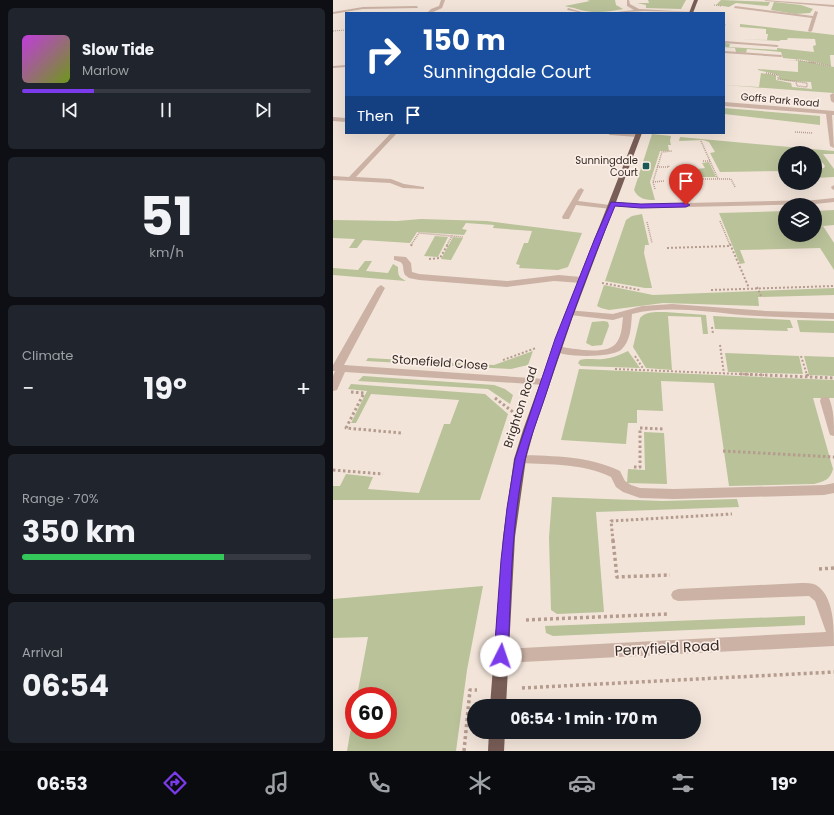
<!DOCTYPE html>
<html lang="en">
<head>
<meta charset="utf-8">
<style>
  :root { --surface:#171b24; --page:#20242c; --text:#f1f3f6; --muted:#9ea1a6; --line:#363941; --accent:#7c3aed }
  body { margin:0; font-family:Poppins,sans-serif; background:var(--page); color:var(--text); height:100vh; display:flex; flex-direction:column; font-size:15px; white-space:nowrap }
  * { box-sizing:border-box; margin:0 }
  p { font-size:13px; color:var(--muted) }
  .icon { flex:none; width:22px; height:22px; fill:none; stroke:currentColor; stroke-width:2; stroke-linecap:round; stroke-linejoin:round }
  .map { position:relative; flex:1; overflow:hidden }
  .drawer { display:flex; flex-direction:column; gap:8px; padding:8px; background:#0d0f14; width:333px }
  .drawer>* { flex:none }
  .banner { position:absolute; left:12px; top:12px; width:380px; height:122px; border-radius:0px; box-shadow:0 4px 16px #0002; background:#1a4fa0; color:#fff; overflow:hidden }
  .controls { position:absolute; left:445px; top:146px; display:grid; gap:8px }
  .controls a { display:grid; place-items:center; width:44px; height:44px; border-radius:50%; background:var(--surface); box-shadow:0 4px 16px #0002; font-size:20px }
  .speed { position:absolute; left:12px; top:687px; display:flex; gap:8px; font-size:20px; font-weight:700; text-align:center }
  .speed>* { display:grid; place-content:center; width:52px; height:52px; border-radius:50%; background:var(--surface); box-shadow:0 4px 16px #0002; line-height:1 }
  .speed .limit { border:6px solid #d22; background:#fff; color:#111 }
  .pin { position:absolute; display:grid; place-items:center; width:34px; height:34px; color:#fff; margin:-41px -17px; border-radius:50% 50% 50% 0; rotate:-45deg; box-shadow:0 0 4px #0007 }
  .pin .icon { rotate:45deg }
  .me { position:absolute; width:44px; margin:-22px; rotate:4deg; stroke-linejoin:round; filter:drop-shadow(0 0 3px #0008) }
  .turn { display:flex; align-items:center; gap:14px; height:84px; padding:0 12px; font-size:18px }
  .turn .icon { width:52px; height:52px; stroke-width:2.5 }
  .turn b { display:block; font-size:28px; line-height:34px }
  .then { display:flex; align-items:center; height:38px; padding:0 12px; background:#0003; gap:8px; font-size:15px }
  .big { font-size:30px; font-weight:700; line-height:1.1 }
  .drawer .card { flex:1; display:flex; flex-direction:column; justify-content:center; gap:6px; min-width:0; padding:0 14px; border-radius:6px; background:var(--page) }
  .drawer .dial { align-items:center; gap:0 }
  .dial b { font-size:52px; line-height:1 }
  .song { display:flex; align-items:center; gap:12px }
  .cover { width:48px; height:48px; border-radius:6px; background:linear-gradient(135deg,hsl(290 70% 55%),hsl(80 70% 35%)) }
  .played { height:4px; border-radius:2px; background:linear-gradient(90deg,var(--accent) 25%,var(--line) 25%) }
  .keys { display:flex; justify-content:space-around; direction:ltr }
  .heat { display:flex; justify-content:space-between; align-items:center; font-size:22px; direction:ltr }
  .charge { height:6px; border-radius:3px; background:linear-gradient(90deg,#34c759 70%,var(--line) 0) }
  .trip { position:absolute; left:134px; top:699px; width:234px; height:40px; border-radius:20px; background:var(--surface); box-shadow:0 4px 16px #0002; font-weight:700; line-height:40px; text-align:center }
  .tab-bar { display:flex; height:64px; justify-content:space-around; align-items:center; background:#090b0e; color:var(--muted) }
  .tab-bar .icon { width:28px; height:28px }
  .tab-bar .selected { color:var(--accent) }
  .tab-bar b { font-size:18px; color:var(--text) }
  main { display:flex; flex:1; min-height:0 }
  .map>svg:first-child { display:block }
  .green { fill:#b9c299 }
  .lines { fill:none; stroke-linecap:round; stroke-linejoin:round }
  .path-far4 { stroke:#b69c8f; stroke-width:1; stroke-dasharray:1 1; stroke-linecap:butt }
  .path-far3 { stroke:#b69c8f; stroke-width:1.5; stroke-dasharray:1 1; stroke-linecap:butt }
  .path-far2 { stroke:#b69c8f; stroke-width:2; stroke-dasharray:2 2; stroke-linecap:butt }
  .path-far1 { stroke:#b69c8f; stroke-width:3; stroke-dasharray:2.5 2.5; stroke-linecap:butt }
  .path { stroke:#b69c8f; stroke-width:3.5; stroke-dasharray:3 3; stroke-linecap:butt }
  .minor { fill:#cbb2a5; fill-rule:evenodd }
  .major { fill:#795e57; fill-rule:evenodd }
  .route { fill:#7c3aed; stroke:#51269a }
  .poi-dot { fill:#1b5956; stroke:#faeee6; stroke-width:1.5 }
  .labels { text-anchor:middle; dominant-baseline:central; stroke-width:3.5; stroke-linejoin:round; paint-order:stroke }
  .far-street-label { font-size:10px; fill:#362a27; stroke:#faeee6 }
  .far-poi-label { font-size:10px; fill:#362a27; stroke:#faeee6; text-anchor:end }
  .street-label { font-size:12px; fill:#362a27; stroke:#faeee6 }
  .near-street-label { font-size:14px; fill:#362a27; stroke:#faeee6 }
</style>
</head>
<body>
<main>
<section class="drawer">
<div class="card">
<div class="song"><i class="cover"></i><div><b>Slow Tide</b><p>Marlow</p></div></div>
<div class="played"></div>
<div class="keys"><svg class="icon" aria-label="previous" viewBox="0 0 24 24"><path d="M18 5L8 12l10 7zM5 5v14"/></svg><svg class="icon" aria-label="pause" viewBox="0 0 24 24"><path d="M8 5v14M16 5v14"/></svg><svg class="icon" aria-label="next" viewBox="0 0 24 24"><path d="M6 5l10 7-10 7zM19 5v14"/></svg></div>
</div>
<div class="card dial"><b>51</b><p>km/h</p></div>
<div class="card"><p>Climate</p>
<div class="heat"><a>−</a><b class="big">19°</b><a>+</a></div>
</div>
<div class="card"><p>Range · 70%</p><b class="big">350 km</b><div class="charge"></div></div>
<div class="card"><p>Arrival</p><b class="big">06:54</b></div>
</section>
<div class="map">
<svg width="501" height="751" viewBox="0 0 501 751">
  <rect width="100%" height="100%" fill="#f2e4d9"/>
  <g class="green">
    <path d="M254 0H353L348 9 313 8V5L304 3H316L315 0H282L283 5 290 9C274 12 260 14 244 9 240 7 237 8 232 6L257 1Z"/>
    <path d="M388 0 437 2 435 6 403 3 396 7 383 5Z"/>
    <path d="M441 2 468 5 480 9 477 13 462 14 438 10Z"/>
    <path d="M407 24 501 35V55H497L498 66 471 60 450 58 448 52 414 49 413 53 403 52 402 48 391 47 392 43 397 44 396 47 444 50V48L481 52 480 46 483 45 482 39 455 38 454 40H448L446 41 408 39 434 40 435 34H433V29L407 27Z"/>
    <path d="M452 60 470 61 501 67V93L391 85 426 87 428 73 443 75V80L458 83 459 87 479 89 478 82 454 81 446 79V75L425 70V69L465 72V61Z"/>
    <path d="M391 108 487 116V125L391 114Z"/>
    <path d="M319 134 338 136 337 141 338 145H335L336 151H327L317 182 322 200C313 200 305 199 301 190Z"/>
    <path d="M347 137 501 151V154H490L501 169V177L482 178V169L491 168 492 166 490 163 482 162V153H452V171L387 172 377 153 382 152 376 142 370 140 346 141Z"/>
    <path d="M376 162 383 177H367L364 169 372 168 369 163Z"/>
    <path d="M501 210V225L490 226 501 243V270L487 248 407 250 412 263 407 264 386 213 452 211V235H482V211Z"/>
    <path d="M309 214 316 245H312L311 253 319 288H312L272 281 293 220 299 216Z"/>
    <path d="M88 219 154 221 249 233 235 267 225 270 186 268 187 265 183 264 191 243H195L199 231 160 228 161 225 133 223 129 229 134 230 131 235 84 232 77 243 30 240 24 248H16L22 239 0 238V220L64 221Z"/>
    <path d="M102 236 115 237 105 257 91 256Z"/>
    <path d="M120 237 130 238 118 260 108 259Z"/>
    <path d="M32 261H39L33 271 55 273 60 264 65 267C65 275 65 277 73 281L0 275V268L25 270Z"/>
    <path d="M271 285 320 295 501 288V295L425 297 426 306 330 303 276 310 268 308 264 306Z"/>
    <path d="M332 312 373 315 375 334H370L368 317 335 316 339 370 313 368 300 347 307 318C313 311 323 312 332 312Z"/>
    <path d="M380 316 457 320 460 328H454L455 331 382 329Z"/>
    <path d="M464 320 501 321V333L467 332Z"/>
    <path d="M271 321 275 322 276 326 269 345 259 346 253 343 259 322Z"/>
    <path d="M200 351 195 365 178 369 33 361 35 358 161 365Z"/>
    <path d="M295 351 307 368 248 366 245 363 247 360C254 358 262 360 270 359 279 358 287 355 295 351Z"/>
    <path d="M392 353 466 356 470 374 395 372Z"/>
    <path d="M471 356 501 357V376L476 375Z"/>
    <path d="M246 369 501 380V398H480L500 469C497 480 492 481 481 484L396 486 381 383 328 381 330 411 304 410V423H295L293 444 228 440Z"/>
    <path d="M30 376 161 385 172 389 180 395 177 404 155 389 25 381Z"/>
    <path d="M18 384 152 394 175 414 147 500H0V486H7L13 474 40 477 35 489 86 493 111 424H117L126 400 38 394 23 423H18L34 391 15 389Z"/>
    <path d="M311 432 331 433 334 484 294 483 295 469 312 470Z"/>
    <path d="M219 497 329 501 404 499 406 507 263 512 271 612 224 614 218 610 216 538Z"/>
    <path d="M150 586 134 670 123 751H14L21 711V730H55V696H24L35 637 0 638V599Z"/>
    <path d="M472 616V625L220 636 213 633 212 626Z"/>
  </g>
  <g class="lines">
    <g class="path-far4">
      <path d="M381 5 388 6"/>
      <path d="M0 31 13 30"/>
      <path d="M463 60 482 63"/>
    </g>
    <g class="path-far3">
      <path d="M476 62 498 66"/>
      <path d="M433 73 445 75V79L474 83V87L464 86 463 82"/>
      <path d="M462 132 480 133"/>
      <path d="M368 141 385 179"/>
      <path d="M370 161H377"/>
      <path d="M324 167H336L335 165"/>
      <path d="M366 179H398L402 187"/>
      <path d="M320 182 331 181"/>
      <path d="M322 189 320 182 329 152 339 151"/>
      <path d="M387 221 397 245"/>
      <path d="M314 222 319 243"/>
      <path d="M78 245 86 233 119 236"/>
      <path d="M114 245 119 236 130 237"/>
    </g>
    <g class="path-far2">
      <path d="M397 244 416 288"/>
      <path d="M78 246 79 244"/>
      <path d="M334 248 396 246"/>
      <path d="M96 259 107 258 115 244"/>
      <path d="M269 283 307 290"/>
      <path d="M424 287 428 296"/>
      <path d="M378 290 501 286"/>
      <path d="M379 327 380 334"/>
      <path d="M387 345 391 374"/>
      <path d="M302 356 311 370"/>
      <path d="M468 356 474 375"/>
      <path d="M170 360 203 348"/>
      <path d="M282 369 431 375"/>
    </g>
    <g class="path-far1">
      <path d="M407 374 501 378"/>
      <path d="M474 374 475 377"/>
      <path d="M18 392 31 393 13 428 68 433"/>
      <path d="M162 398 180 412"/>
      <path d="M390 451 501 457"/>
      <path d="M301 467H307V428L331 429"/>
      <path d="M0 470 50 474"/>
      <path d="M280 541 278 521 399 514"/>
    </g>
    <g class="path">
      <path d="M280 540 284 577 337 575"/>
      <path d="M486 569 501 568"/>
      <path d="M193 620 336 614"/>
      <path d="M189 688 501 672"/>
      <path d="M131 751 137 690H144"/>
    </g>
    <g class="minor">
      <path d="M108 0H112L109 8 98 13H94L98 9 106 6Z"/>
      <path d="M294 0H296L297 4 306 9 360 12 311 11 276 13 301 10 294 6Z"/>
      <path d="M431 0 501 5V7L433 1Z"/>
      <path d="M84 6 85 8 30 9 0 14V12L30 7Z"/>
      <path d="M402 6 480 16 482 11 485 12 479 31 477 32 475 31 479 18 401 8Z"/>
      <path d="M235 8 249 12 250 13 234 10Z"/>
      <path d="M391 23 393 25 391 26Z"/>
      <path d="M391 41 444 45 446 46 444 47 391 43Z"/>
      <path d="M391 51 448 55 450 56 448 57 391 53Z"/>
      <path d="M13 65V67L0 68V66Z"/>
      <path d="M500 93 501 94V103L498 101 497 95Z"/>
      <path d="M391 102 501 111V115H499L501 148 497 146 493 114 391 106Z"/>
      <path d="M0 117 13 118V122L0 121Z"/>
      <path d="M58 133H64L23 177 58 179 71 184 91 187V189L70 188 57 183 0 180V176L16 177Z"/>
      <path d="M274 133H302L308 135 305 137 277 135Z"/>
      <path d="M501 185V190L499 189 498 187Z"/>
      <path d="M248 188 251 190 245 201 277 205V202H280L308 204 482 200 501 198V202L482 204 308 208 281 206V209H278L243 205 236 219H230L229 217 245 190Z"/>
      <path d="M61 256 73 257 78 263 79 272 86 274 174 281 226 275 248 277 252 280 248 283 221 281 174 287 86 280 76 278 72 275C68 266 74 263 61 260Z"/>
      <path d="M48 285 52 288 11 365 212 379 217 382 212 385 12 372 4 390 0 391V376L2 371H0V365L44 288Z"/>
      <path d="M339 304 433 311 501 313V319C470 318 440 317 409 315 374 312 334 305 299 314 298 326 298 341 288 350 278 358 226 358 218 349L223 346C238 348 275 357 284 342 289 335 289 325 290 317L280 320 237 315 234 314 233 312 234 310 280 314 309 306Z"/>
      <path d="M492 397 496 398C501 410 501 423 501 436L497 435 496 432 487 401 488 398Z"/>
      <path d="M187 455C222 456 255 456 287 471L292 481 298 485 307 488 341 489 491 485 501 483V493L491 495 341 499 307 498 290 492 283 487 278 477C250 463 218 465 187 463L183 462 181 459 183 456Z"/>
      <path d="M468 583C473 583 479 583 483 585 501 596 501 627 501 646L168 663 163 661 161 656 163 651 168 649 493 632 482 601 476 596 345 601 340 599 338 595 340 591 345 589Z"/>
    </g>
    <g class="major">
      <path d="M361 0H365L360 13H356Z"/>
      <path d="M303 133H309L239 319 201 430 193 459 182 537 173 706H157L170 537 181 459 190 430 230 319Z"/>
      <path d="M156 732H172L171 751H155Z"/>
    </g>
  </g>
  <path class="route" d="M278 202 308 204 353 203 357 205 353 207 308 208 282 206C257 266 234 328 214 391 207 413 197 437 192 460 178 524 178 591 175 656L173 661 168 663 163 661 161 656 168 560 174 508 182 459 222 339 262 238Z"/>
  <rect class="poi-dot" x="309" y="162" width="8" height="8" rx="2"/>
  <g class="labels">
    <g class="far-street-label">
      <text transform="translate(447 100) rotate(5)">Goffs Park Road</text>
    </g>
    <g class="far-poi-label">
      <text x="305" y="160">Sunningdale<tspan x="305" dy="12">Court</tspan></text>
    </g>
    <g class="street-label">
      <text transform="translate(107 362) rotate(4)">Stonefield Close</text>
      <text transform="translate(187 407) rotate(-72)">Brighton Road</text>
    </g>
    <g class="near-street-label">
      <text transform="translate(334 648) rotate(-3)">Perryfield Road</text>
    </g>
  </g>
</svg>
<div class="controls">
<a><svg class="icon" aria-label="sound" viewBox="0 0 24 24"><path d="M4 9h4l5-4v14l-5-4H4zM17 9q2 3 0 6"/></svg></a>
<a><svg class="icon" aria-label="layers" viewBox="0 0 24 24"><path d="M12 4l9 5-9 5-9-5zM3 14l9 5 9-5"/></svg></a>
</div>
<div class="speed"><div class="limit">60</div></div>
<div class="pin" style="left:353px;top:205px;background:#d93025"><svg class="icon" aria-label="arrive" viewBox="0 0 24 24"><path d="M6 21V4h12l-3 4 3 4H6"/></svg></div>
<svg class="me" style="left:168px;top:656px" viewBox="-20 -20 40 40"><circle r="19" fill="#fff"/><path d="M0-13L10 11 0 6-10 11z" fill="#7c3aed"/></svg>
<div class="trip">06:54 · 1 min · 170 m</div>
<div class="banner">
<div class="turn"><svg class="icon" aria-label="right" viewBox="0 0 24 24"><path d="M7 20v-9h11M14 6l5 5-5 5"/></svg><div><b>150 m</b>Sunningdale Court</div></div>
<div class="then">Then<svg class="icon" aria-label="arrive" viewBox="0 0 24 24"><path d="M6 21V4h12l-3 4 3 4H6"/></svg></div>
</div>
</div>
</main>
<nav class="tab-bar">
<b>06:53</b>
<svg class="icon selected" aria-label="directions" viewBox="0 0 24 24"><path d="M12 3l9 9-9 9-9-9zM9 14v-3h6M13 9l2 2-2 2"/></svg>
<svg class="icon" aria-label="music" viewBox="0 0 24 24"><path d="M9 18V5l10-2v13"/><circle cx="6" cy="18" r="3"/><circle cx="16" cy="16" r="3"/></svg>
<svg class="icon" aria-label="phone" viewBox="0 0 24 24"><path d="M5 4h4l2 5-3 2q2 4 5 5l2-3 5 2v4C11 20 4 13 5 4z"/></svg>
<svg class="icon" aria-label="climate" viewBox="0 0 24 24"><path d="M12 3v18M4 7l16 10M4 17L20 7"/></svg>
<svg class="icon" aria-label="car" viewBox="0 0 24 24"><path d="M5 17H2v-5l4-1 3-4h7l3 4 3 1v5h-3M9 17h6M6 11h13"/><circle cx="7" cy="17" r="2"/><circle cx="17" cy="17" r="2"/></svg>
<svg class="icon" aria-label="filters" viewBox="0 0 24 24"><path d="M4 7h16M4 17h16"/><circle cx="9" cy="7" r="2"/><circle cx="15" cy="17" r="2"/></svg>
<b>19°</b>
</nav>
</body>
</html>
